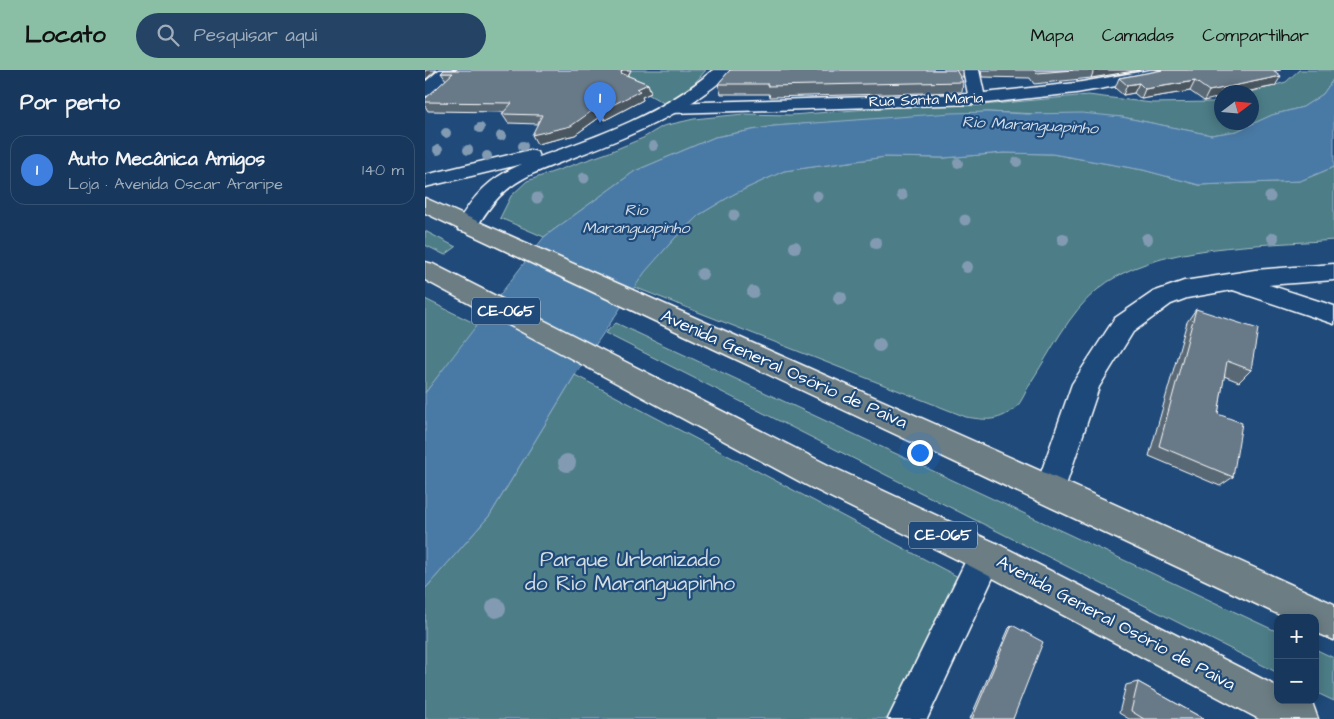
<!DOCTYPE html>
<html lang="pt">
<meta charset="utf-8">
<style>
body{margin:0;font-family:"Architects Daughter",sans-serif;background:#244365;color:#f1f3f6}
.controls{position:absolute;right:15px;bottom:15px;display:grid;overflow:hidden;border-radius:10px;box-shadow:0 2px 12px #0003}
.controls button{width:45px;height:45px;display:grid;place-items:center;padding:0;border:0;border-bottom:1px solid #365272;background:#17385c;color:#f1f3f6;font:25px sans-serif}
.compass{position:absolute;left:789px;top:15px;width:45px;height:45px;border-radius:50%;background:#17385c;box-shadow:0 2px 12px #0003;rotate:74deg}
.you{position:absolute;left:494px;top:382px;width:18px;height:18px;margin:-12px;border:4px solid #fff;border-radius:50%;background:#1a73e8;box-shadow:0 0 0 8px #1a73e833}
.badge{display:grid;place-items:center;width:32px;height:32px;border-radius:50%;background:#8abfa5;color:#fff;font-size:16px;font-weight:700}
.pin{position:absolute;translate:-50% -41px;filter:drop-shadow(0 1px 2px #0008)}
.pin::after{content:'';position:absolute;top:26px;width:18px;height:15px;background:inherit;clip-path:polygon(0 0,100% 0,50% 100%)}
.list{margin:0;padding:0;list-style:none}
h2{display:flex;justify-content:space-between;align-items:center;height:65px;margin:0;padding:0 20px;font-size:21px}
h2 small{font-size:16px;font-weight:400;color:#9eacbb}
.list li{display:grid;grid-template-columns:32px 1fr auto;gap:15px;align-items:center;box-sizing:border-box;height:70px;margin:0 10px 10px;padding:0 10px;border:1px solid #365272;border-radius:15px}
.list b{display:block;font-size:19px;white-space:nowrap}
.list p{margin:0;font-size:16px;white-space:nowrap;color:#9eacbb}
.list em{font-size:16px;font-style:normal;color:#9eacbb}
.icon{flex:none;width:28px;height:28px;fill:none;stroke:currentColor;stroke-width:2;stroke-linecap:round;stroke-linejoin:round}
.map{position:relative;flex:none;width:909px;height:649px;overflow:hidden}
header{display:flex;align-items:center;gap:30px;box-sizing:border-box;height:70px;padding:0 25px;background:#8abfa5;color:#111}
header strong{font-size:24px}
nav{display:flex;gap:28px;margin-inline-start:auto;font-size:18px}
.search{width:350px;height:45px;background:#244365;display:flex;align-items:center;gap:12px;box-sizing:border-box;padding:0 18px;border-radius:28px;color:#9eacbb;font-size:19px}
main{display:flex}
aside{flex:1;background:#17385c}
.map>svg:first-child{display:block}
.green{fill:#4e7d87;stroke:#a6bec3}
.water{fill:#497aa5;stroke:#92afc9}
.lines{fill:none;stroke-linecap:round;stroke-linejoin:round}
.minor-casing{stroke:#fff;stroke-width:3}
.tertiary-casing{stroke:#fff;stroke-width:3}
.secondary-casing{stroke:#fff;stroke-width:3}
.primary-casing{stroke:#fff;stroke-width:3}
.minor{fill:#1f4a7a;fill-rule:evenodd}
.tertiary{fill:#1f4a7a;fill-rule:evenodd}
.secondary{fill:#1f4a7a;fill-rule:evenodd}
.primary{fill:#6c7e84;fill-rule:evenodd}
.tree{fill:#829bb3}
.wall{fill:#596875;stroke:#fff}
.shaded-wall{fill:#49555f;stroke:#fff}
.building{fill:#687988;stroke:#fff}
.labels{text-anchor:middle;dominant-baseline:central;stroke-width:4.5;stroke-linejoin:round;paint-order:stroke}
.far-street-label{font-size:15px;fill:#fff;stroke:#1f4a7a}
.far-water-label{font-size:16px;font-style:italic;fill:#d2dee8;stroke:#1f4a7a}
.shield{fill:#1f4a7a;stroke:#bcc9d7;stroke-width:1}
.shield-label{font-size:16px;font-weight:bold;fill:#fff}
.street-label{font-size:18px;fill:#fff;stroke:#1f4a7a}
.near-park-label{font-size:21px;fill:#d3dee1;stroke:#1f4a7a}
</style>
<header>
<strong>Locato</strong>
<div class="search"><svg class="icon" aria-label="search" viewBox="0 0 24 24"><circle cx="10" cy="10" r="6"/><path d="M15 15l6 6"/></svg>Pesquisar aqui</div>
<nav><a>Mapa</a><a>Camadas</a><a>Compartilhar</a></nav>
</header>
<main>
<aside>
<h2>Por perto<small></small></h2>
<ul class="list">
<li><span class="badge" style="background:#3f7fe0">1</span><div><b>Auto Mecânica Amigos</b><p>Loja · Avenida Oscar Araripe</p></div><em>140 m</em></li>
</ul>
</aside>
<div class="map">
<svg width="909" height="649" viewBox="0 0 909 649">
<rect width="100%" height="100%" fill="#1f4a7a"/>
<filter id="ink" filterUnits="userSpaceOnUse"><feTurbulence type="fractalNoise" baseFrequency=".02" numOctaves="2"/><feDisplacementMap in="SourceGraphic" scale="10" xChannelSelector="R" yChannelSelector="G"/><feConvolveMatrix kernelMatrix="1 2 1 2 8 2 1 2 1" color-interpolation-filters="sRGB"/></filter>
<g filter="url(#ink)">
<path class="green" d="M186,0h95l-12,14 -27,21 -49,-28z
M874,0h35v8l-11,16 -20,13 -31,8 -35,16 -26,4 -89,-18 -135,-5 -213,14 -59,11 -80,34 -91,66 -44,-19 11,-22 16,-15 80,-28 36,-15 20,-12 31,-7 49,-5 48,1 129,-10h63l105,-10 64,8 60,-1 9,-2v22h30v-30l35,-10z
M579,83l48,1 91,16 56,15 101,-4 34,-14v73c-70,6 -182,3 -237,50 -28,23 -46,61 -66,92 -5,8 -10,23 -18,28 -17,12 -28,10 -47,7l-332,-130 11,-16 30,-33 24,-23 35,-21 50,-23 101,-14 59,1z
M0,161l31,16 -11,8 -20,-10z
M0,229l53,26 -53,68z
M191,253l662,309v41l-673,-340z
M150,305l389,205 -72,139h-467v-130l65,-74z
M890,579l19,9v43l-19,-9z"/>
<path class="water" d="M909,8v89l-34,14 -101,4 -56,-15 -91,-16 -48,-1 -60,5 -59,-1 -101,14 -50,23 -35,21 -24,23 -30,34 -70,103 -85,140 -65,74v-196l119,-156 91,-66 80,-34 59,-11 177,-13 36,-1 40,2 55,-1 40,4 89,18 26,-4 35,-16 31,-8 20,-13z"/>
<g class="lines">
<defs>
<path id="minor" d="M538,0h16l5,23 92,-10 75,-13h36l-2,3 -6,2 -103,18 -99,11 -307,9 -6,-1 -3,-4 3,-4 6,-1 298,-9z
M810,204l99,32v18l-107,-36 -4,-6 4,-6z"/>
<path id="tertiary" d="M14,0h17l-25,25 -6,1v-14z
M288,0h18c-6,9 -17,17 -26,23 -51,38 -113,56 -171,80 -31,15 -42,29 -59,57l-8,2 -8,-2 -3,-5c18,-30 33,-47 66,-61l-97,23v-12l105,-25 7,2 2,5c60,-21 125,-44 174,-87z"/>
<path id="secondary" d="M909,194v16l-79,6 -68,12 -16,6 -38,28 -34,55 -38,113 -11,4 -11,-4 -4,-10 37,-106 43,-66 38,-26 31,-11 71,-11z
M561,469l12,5 5,12 -76,163h-39l86,-175z"/>
<path id="primary" d="M0,128l636,282 273,124v36l-19,-8v-14h-29l-861,-405z
M0,192l8,2 397,202 168,78 280,143v13h25l10,5 5,14h-59l-285,-151 -166,-82 -383,-206z"/>
</defs>
<use href="#minor" class="minor-casing"/>
<use href="#tertiary" class="tertiary-casing"/>
<use href="#secondary" class="secondary-casing"/>
<use href="#primary" class="primary-casing"/>
<use href="#minor" class="minor"/>
<use href="#tertiary" class="tertiary"/>
<use href="#secondary" class="secondary"/>
<use href="#primary" class="primary"/>
</g>
<g class="tree">
<circle cx="55" cy="58" r="5"/>
<circle cx="21" cy="63" r="5"/>
<circle cx="76" cy="66" r="5"/>
<circle cx="98" cy="76" r="5"/>
<circle cx="228" cy="76" r="5"/>
<circle cx="13" cy="80" r="5"/>
<circle cx="43" cy="80" r="5"/>
<circle cx="62" cy="86" r="5"/>
<circle cx="592" cy="92" r="5"/>
<circle cx="533" cy="93" r="5"/>
<circle cx="159" cy="108" r="5.5"/>
<circle cx="477" cy="125" r="5.5"/>
<circle cx="392" cy="126" r="5.5"/>
<circle cx="845" cy="127" r="5.5"/>
<circle cx="112" cy="128" r="5.5"/>
<circle cx="309" cy="145" r="5.5"/>
<circle cx="540" cy="150" r="5.5"/>
<circle cx="848" cy="168" r="6"/>
<circle cx="638" cy="169" r="6"/>
<circle cx="722" cy="169" r="6"/>
<circle cx="451" cy="173" r="6"/>
<circle cx="370" cy="177" r="6"/>
<circle cx="542" cy="197" r="6"/>
<circle cx="277" cy="204" r="6"/>
<circle cx="328" cy="222" r="6"/>
<circle cx="415" cy="228" r="7"/>
<circle cx="454" cy="275" r="7"/>
<circle cx="142" cy="393" r="9"/>
<circle cx="71" cy="538" r="10"/>
</g>
<path class="wall" d="M206,0l-3,6 20,8 3,9 -9,4 1,3 -38,20 -5,-3 -25,18 -38,9 1,-20 -30,-1 -6,-9 2,-2 -76,-1 -3,-5v-7l21,-19 -5,-7z
M305,0h233v7h-3l3,5 -1,10 -192,5 -1,-3h-48l-3,-10z
M556,0h159l-49,8 -57,6 -4,-6 -48,-1z
M738,0h118l-6,1v15l-30,6h-24l-17,9 -14,-10 -49,8 -7,-6 -11,2 -8,-7 4,-10z
M771,239l55,61 -12,12 -15,-6 -6,38 15,63 -13,9 -71,-30 38,-134z
M587,555l1,94h-43l39,-91z
M713,612l66,37h-75l-10,-6 7,-28z"/>
<path class="shaded-wall" d="M0,0h11l-11,10z
M197,0h9l-7,12 -3,-9z
M669,0h46l-49,8z
M856,6l-6,10 -30,6h-24v5l-17,4 5,-10z
M770,11l-5,10 -49,8 4,-10z
M714,13l-5,10 -11,2 4,-10z
M223,14l3,9 -9,4 1,3 -38,20 -4,-9 36,-22z
M171,38l4,9 -25,18 -38,9 -5,-9z"/>
<path class="building" d="M19,0h178l-1,3 27,11 -11,5 3,2 -39,20 -5,-3 -25,18 -39,9 10,-20 -40,-1 10,-11 -87,-1v-3l28,-26h-12z
M305,0h226l7,12 -195,4v-2h-50z
M609,0h39l-36,3z
M738,0h110l8,6 -72,15 -14,-10 -50,8 -6,-6 -12,2 -8,-7z
M771,239l62,20 -7,41 -24,-9 -9,53 24,9 -9,54 -74,-31z
M587,555l31,17 -30,77h-41z
M713,612l66,37h-60l-13,-8z"/>
</g>
<g class="labels">
<g class="far-street-label">
<text transform="translate(501 30) rotate(-2)">Rua Santa Maria</text>
</g>
<g class="far-water-label">
<text transform="translate(605 55) rotate(3)">Rio Maranguapinho</text>
<text x="211" y="140">Rio<tspan x="211" dy="18">Maranguapinho</tspan></text>
</g>
<g class="shield">
<rect x="47" y="227.5" width="68" height="27" rx="4"/>
<rect x="484" y="451.5" width="68" height="27" rx="4"/>
</g>
<g class="shield-label">
<text x="81" y="241">CE-065</text>
<text x="518" y="465">CE-065</text>
</g>
<g class="street-label">
<text transform="translate(359 299) rotate(24)">Avenida General Osório de Paiva</text>
<text transform="translate(691 553) rotate(28)">Avenida General Osório de Paiva</text>
</g>
<g class="near-park-label">
<text x="205" y="489">Parque Urbanizado<tspan x="205" dy="24">do Rio Maranguapinho</tspan></text>
</g>
</g>
</svg>
<div class="controls">
<button>+</button>
<button>−</button>
</div>
<svg class="compass" viewBox="-18 -18 36 36"><path d="M0-13l5 13h-10z" fill="#e53935"/><path d="M0 13l5-13h-10z" fill="#9eacbb"/></svg>
<div class="you"></div>
<div class="pin badge" style="left:175px;top:53px;background:#3f7fe0">1</div>
</div>
</main>
